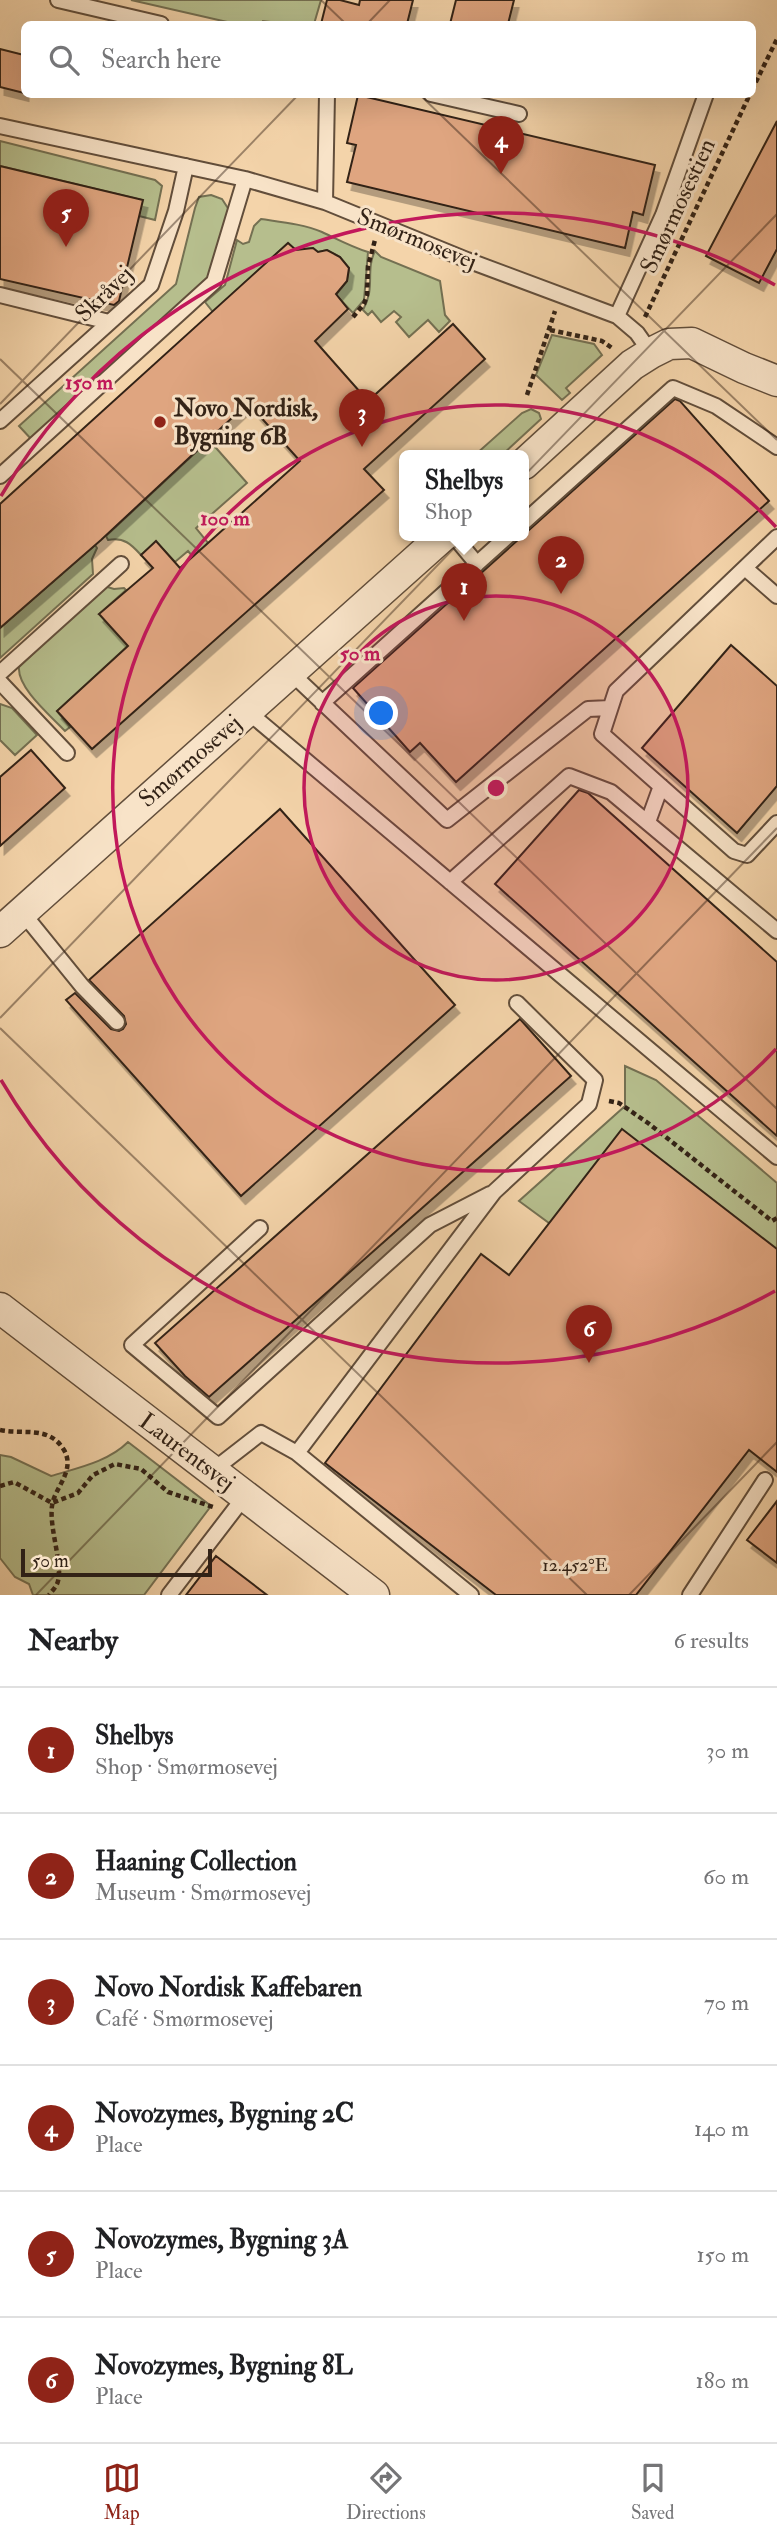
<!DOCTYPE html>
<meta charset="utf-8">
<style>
body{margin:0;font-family:"IM FELL Double Pica",serif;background:#f2f2f2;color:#202124}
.scale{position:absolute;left:21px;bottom:18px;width:191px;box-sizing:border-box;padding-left:7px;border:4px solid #322216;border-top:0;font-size:19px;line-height:24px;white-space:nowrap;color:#322216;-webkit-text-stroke:5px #f8e3c8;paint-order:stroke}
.you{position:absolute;left:382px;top:714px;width:24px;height:24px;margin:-18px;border:5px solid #fff;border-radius:50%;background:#1a73e8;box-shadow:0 0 0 10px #1a73e833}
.badge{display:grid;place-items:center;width:46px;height:46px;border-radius:50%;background:#8f2418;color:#fff;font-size:23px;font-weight:700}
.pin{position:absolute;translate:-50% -58px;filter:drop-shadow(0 2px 4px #0008)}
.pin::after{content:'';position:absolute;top:37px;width:24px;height:21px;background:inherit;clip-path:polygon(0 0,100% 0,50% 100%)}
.popup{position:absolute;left:399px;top:450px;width:130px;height:91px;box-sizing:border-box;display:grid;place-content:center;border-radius:10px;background:#fff;filter:drop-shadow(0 2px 5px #0005);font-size:23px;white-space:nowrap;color:#757577}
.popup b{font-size:26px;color:#202124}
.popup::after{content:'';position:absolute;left:50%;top:100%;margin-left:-14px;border:14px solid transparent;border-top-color:#fff}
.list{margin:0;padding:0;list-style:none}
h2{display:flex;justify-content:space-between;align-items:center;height:91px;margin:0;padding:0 28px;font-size:30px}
h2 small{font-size:23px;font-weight:400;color:#757577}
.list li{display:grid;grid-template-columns:46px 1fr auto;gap:21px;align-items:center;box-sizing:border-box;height:126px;padding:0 28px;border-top:2px solid #e0e0e0}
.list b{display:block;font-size:26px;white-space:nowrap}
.list p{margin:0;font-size:23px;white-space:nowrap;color:#757577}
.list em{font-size:23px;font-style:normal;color:#757577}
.icon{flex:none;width:38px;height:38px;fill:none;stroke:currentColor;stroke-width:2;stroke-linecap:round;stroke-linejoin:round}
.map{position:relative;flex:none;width:777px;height:1595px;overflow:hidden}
.search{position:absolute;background:#fff;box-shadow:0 7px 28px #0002;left:21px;right:21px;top:21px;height:77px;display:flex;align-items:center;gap:18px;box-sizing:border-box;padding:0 24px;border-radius:10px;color:#757577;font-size:26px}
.sheet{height:847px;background:#fff}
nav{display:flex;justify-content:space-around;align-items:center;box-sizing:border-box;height:98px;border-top:2px solid #e0e0e0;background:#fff;font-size:19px;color:#757577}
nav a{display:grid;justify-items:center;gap:4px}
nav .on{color:#8f2418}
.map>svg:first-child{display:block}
.green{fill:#b6be8d;stroke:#747052;stroke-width:2}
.building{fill:#dfa580;stroke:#322216;stroke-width:2;filter:url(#shadow)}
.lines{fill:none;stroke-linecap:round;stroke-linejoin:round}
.service-casing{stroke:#624e3b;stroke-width:18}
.minor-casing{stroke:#624e3b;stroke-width:33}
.path{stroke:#322216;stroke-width:4.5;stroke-dasharray:5 3.5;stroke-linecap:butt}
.service{stroke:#f8e3c8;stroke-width:14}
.minor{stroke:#f8e3c8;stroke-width:30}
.ticks{fill:none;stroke:#322216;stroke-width:2;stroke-opacity:0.45}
.ring{fill:none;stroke:#c2185b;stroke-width:3.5}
.poi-dot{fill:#8f2418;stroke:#f8e3c8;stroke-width:2.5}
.labels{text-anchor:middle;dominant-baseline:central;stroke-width:6;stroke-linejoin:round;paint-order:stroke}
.street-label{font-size:24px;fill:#322216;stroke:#f8e3c8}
.poi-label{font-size:24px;font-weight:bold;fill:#322216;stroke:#f8e3c8;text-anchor:start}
.ticks-label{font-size:18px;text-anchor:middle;fill:#322216;stroke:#f8e3c8;stroke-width:6;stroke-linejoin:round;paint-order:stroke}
.centre{fill:#c2185b;stroke:#f8e3c8;stroke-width:3.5}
.ring-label{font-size:21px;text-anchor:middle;font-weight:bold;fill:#c2185b;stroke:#f8e3c8;stroke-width:6;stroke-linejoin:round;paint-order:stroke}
</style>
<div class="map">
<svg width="777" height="1595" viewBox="0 0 777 1595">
<defs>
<filter id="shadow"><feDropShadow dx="4.5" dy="8" stdDeviation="0" flood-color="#0004"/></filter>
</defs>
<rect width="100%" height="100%" fill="#f4d4aa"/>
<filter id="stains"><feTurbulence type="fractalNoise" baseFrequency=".00286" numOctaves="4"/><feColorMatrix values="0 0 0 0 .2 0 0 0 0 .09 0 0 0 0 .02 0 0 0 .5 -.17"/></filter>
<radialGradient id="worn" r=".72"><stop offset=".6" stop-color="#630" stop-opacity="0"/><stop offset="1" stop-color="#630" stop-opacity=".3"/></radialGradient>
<path class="green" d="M131,0h190l-7,24h-27l-24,-3 -1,3h-26z
M0,141l155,39 7,6 -7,34 -16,-4 3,-16 -142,-34z
M211,195l11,4 9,14 -20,69 -178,159 -14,-15 157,-142 19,-76 4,-11z
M261,219c20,3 42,5 61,13 15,7 30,15 46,20l-4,48 -11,13 -17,-18 11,-14 2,-13 -9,-11 -13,-7 -9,2 -5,-4 -9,1 -5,5 -11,-11 -75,69 -8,-10 20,-17 12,-45 6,4 6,-2 5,-16z
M375,251l6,6 59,24 5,34 5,6 -11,11 -11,-12 -19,17 -13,-15 5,-5 -7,-6 -13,11 -9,-11 -4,4 -5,-5c13,-23 2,-39 12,-59z
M552,335l42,9 8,11 -36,33 4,5 -8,7 -26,-25z
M531,409l8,4 2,6 -39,36h-27l47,-42z
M209,440l38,43 -51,45 12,15 -15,14 -5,-6 -13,11 -19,-20 -15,13c-10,-11 -17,-18 -33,-15l-2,-4z
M95,545l2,3 -5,11 1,15 -93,84v-30z
M104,586l10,3 10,-1 2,2 -27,24 46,16 -88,81 13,16 -5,4c-14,-15 -48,-43 -46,-64z
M0,704l12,4 25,27 -22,20 -15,-15z
M625,1066l31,14 121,103v66l-228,-26 -30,-22 106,-95z
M128,1442l83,64 -67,89h-111l-4,-11 -14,-7 -15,-19v-103l11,2 40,19c26,-8 57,-14 77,-34z"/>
<path class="building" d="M327,0h13l19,5 1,-5h53l-6,24h-86z
M456,0h58l-6,24h-58z
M0,49l24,6v38l-24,-6z
M358,95l297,70 -12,50 -10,-3 -8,36 -278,-66 9,-37 -9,-2z
M777,121v128l-18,34 -53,-27z
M0,166l143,34 -24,101 -5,4 -114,-26z
M288,243l8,7 17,-2 5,4 9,-2 13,7 9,11 -2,13 -11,13 12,15 -33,32 53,60 85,-77 32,35 -121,110 20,21 -292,259 -35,-38 71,-65 -29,-32 54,-46 -12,-13 15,-14 24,27 120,-107 -52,-58 -147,137 -101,88v-124z
M675,399l5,2 89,100 -313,281 -36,-39 -10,9 -57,-64z
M731,645l46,41v100l-40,47 -95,-85z
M31,750l34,38 -65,58v-69z
M579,790l9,3 189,169v174l-282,-252z
M280,809l175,196 -214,191 -175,-196 9,-7 36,36 8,2 4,-2 3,-5 -2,-8 -35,-36z
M520,1019l51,57 -362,321 -24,-21 -30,-33z
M622,1129l155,120v223l-28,-22 -113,145h-140l-171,-132 156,-209 28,21z
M777,1501v62l-30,-23z
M216,1556l51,39h-81z"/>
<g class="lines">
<defs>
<path id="service" d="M58,0l103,24
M431,94l88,20
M0,126l245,53 80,23 142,58 150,56 20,17 14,20
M325,202l2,-108
M0,295l109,27
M617,316l46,-101 43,-121
M0,421l151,-136 25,-74 10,-45
M0,476l214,-194 31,-103
M524,522l149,-134 43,18 61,41
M453,535l24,29
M777,537l-161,154 -14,43 132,117 13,4 30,-32
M745,568l32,28
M290,672l157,148 141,-111 22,-1
M0,673l121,-109
M0,682l67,71
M322,703l187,-168
M247,711l530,446
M648,822l13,-36
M450,882l119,-106 42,16 166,139
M22,912l60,74 35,36
M260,1228l-128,117 86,72 212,-192 60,-31
M297,1453l174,142
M212,1471l49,-38 36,20 197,-261 95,-88 6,-24 -78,-77
M169,1595l76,-99
M690,1595l75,-115"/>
<path id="minor" d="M524,464l108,-99 19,-12 18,-9 23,-1 52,25 33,13
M0,932l444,-397
M0,1308l374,287"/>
</defs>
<use href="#service" class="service-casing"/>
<use href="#minor" class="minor-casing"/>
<path class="path" d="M752,90l25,-51
M353,317l11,-13 3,-9 1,-29 7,-26
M645,317l105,-223
M550,330l52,11 10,7
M527,395l28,-84
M609,1101l10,2 29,20 124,98 5,-3
M0,1430c23,5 49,-5 64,20 12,21 -10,38 -12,56 -3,22 11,59 6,75 -1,5 -6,10 -9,14
M0,1486l14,-4 38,21 26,-10 15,-18 22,-11 26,5 27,23 45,15"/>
<use href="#service" class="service"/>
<use href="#minor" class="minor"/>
</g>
<path class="ticks" d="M321,0l25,24M367,24l23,-24M419,94l358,346M0,359l777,750M0,404l299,-310M0,1018l777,-804M0,1028l587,567M36,1595l741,-767M629,1595l148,-153"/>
<circle cx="496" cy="788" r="192" fill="#c2185b" fill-opacity=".12"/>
<g class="ring">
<circle cx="496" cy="788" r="192"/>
<path d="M776 1049A383 383 0 1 1 776 527"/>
<path d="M775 1291A575 575 0 0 1 1 1080M1 496A575 575 0 0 1 775 285"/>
</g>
<circle class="poi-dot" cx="160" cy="422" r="7"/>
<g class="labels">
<g class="street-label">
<text transform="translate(678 206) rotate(-65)">Smørmosestien</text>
<text transform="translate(417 239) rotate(22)">Smørmosevej</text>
<text transform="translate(104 294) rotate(-44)">Skråvej</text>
<text transform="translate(190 761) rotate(-41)">Smørmosevej</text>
<text transform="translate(187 1452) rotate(37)">Laurentsvej</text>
</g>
<g class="poi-label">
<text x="174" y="408">Novo Nordisk,<tspan x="174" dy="28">Bygning 6B</tspan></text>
</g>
</g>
<g class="ticks-label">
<text x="575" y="1571">12.452°E</text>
</g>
<circle cx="496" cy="788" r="10" class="centre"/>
<g class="ring-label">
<text x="89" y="389">150 m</text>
<text x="225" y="525">100 m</text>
<text x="360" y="660">50 m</text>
</g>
<rect width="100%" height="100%" filter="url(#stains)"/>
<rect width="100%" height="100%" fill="url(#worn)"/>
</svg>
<div class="scale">50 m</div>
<div class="you"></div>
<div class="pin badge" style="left:464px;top:621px">1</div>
<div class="popup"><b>Shelbys</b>Shop</div>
<div class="pin badge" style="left:561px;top:594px">2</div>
<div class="pin badge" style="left:362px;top:447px">3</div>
<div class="pin badge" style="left:501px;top:174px">4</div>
<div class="pin badge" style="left:66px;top:247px">5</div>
<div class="pin badge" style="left:589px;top:1363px">6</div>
<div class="search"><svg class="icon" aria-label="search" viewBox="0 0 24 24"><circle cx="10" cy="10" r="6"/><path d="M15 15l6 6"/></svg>Search here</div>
</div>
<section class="sheet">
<h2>Nearby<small>6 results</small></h2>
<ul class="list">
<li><span class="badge">1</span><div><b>Shelbys</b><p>Shop · Smørmosevej</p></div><em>30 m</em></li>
<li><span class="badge">2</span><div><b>Haaning Collection</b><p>Museum · Smørmosevej</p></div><em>60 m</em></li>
<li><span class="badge">3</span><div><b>Novo Nordisk Kaffebaren</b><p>Café · Smørmosevej</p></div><em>70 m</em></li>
<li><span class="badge">4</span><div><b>Novozymes, Bygning 2C</b><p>Place</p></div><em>140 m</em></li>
<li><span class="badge">5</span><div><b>Novozymes, Bygning 3A</b><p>Place</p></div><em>150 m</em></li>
<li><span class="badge">6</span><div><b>Novozymes, Bygning 8L</b><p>Place</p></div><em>180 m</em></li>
</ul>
</section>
<nav>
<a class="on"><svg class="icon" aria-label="map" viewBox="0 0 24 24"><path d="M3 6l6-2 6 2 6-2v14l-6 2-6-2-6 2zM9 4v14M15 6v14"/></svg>Map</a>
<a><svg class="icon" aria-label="directions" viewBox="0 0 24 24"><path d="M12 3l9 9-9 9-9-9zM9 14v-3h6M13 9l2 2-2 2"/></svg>Directions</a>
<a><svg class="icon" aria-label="saved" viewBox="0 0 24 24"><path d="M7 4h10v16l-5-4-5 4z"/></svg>Saved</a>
</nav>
